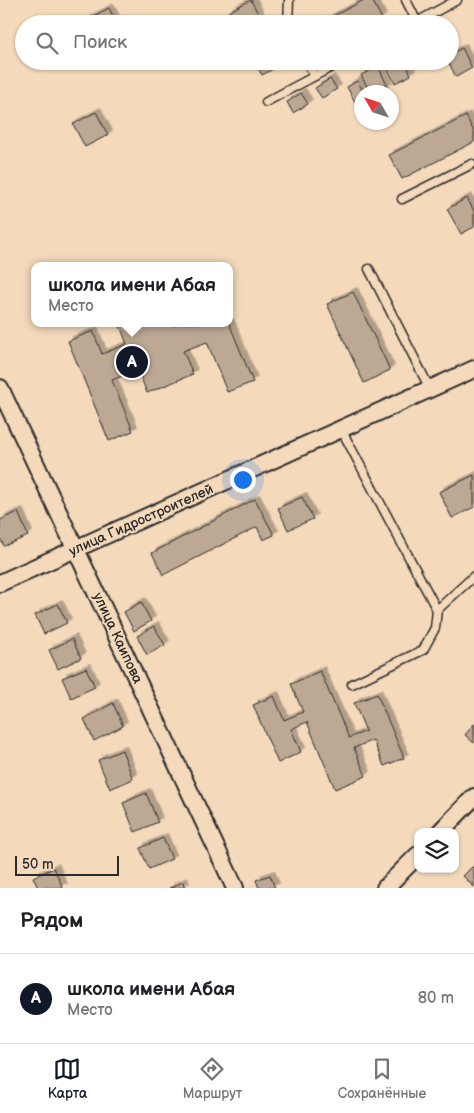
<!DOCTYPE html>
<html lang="ru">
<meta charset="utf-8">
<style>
body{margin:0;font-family:"Balsamiq Sans",sans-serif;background:#f2f2f2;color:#202124}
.controls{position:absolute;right:15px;bottom:15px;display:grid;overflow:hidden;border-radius:10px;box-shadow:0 1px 4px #0004}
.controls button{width:45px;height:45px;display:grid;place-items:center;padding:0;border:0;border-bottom:1px solid #e0e0e0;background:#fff;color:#202124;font:25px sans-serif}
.compass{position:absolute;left:354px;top:85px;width:45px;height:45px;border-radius:50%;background:#fff;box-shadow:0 1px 4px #0004;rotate:309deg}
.scale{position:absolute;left:15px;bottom:12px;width:104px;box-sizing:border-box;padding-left:5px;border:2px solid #2b2b2b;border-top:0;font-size:14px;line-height:18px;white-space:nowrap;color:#2b2b2b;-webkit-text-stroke:4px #f4d9bb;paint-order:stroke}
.you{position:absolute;left:242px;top:479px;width:18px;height:18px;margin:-12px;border:4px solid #fff;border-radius:50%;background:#1a73e8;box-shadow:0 0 0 8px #1a73e833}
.badge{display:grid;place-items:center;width:32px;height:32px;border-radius:50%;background:#111827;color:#fff;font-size:16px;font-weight:700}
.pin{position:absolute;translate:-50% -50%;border:2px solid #fff;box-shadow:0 1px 5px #0006}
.popup{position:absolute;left:31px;top:262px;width:202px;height:65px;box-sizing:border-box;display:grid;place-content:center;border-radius:10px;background:#fff;filter:drop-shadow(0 1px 4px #0005);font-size:16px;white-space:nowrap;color:#757577}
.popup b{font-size:19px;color:#202124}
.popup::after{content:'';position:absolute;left:50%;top:100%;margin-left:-10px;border:10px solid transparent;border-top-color:#fff}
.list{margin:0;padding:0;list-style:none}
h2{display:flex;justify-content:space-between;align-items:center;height:65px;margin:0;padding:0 20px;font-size:21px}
h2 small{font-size:16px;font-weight:400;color:#757577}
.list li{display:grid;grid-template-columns:32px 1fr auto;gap:15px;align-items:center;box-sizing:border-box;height:90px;padding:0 20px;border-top:1px solid #e0e0e0}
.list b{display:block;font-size:19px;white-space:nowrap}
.list p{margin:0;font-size:16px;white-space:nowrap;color:#757577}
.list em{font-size:16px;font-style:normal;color:#757577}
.icon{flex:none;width:28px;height:28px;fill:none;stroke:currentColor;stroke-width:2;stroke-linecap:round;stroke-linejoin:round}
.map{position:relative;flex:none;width:474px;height:888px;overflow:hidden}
.search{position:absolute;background:#fff;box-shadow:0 1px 4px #0004;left:15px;right:15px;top:15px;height:55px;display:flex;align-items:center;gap:12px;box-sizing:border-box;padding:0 18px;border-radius:28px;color:#757577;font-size:19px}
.sheet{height:155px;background:#fff}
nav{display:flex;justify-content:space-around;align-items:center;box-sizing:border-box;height:70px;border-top:1px solid #e0e0e0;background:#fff;font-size:14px;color:#757577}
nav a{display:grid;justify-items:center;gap:2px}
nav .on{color:#111827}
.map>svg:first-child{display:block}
.building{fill:#bca893;stroke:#2b2b2b;filter:url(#shadow)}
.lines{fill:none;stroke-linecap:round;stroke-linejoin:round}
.lane-casing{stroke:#2b2b2b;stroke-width:11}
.street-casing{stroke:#2b2b2b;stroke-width:20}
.lane{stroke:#f4d9bb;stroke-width:8}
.street{stroke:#f4d9bb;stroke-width:16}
.labels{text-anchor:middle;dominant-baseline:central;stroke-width:4;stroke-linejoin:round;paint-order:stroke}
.street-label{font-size:14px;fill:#2b2b2b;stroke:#f4d9bb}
</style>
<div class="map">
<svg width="474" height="888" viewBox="0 0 474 888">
<defs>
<filter id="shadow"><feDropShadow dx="4.5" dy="-4.5" stdDeviation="0" flood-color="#0004"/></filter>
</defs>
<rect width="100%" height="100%" fill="#f4d9bb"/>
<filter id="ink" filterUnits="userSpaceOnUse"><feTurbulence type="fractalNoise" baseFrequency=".02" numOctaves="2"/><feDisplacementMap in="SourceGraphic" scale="10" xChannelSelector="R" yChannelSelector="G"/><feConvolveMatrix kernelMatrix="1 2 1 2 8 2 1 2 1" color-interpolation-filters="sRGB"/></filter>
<g filter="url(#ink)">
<path class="building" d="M251,0l12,24h-29l-6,-12z
M364,0h8l10,19 -9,5h-55z
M109,8l8,16h-29l-2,-4z
M462,48l10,20 -16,9 -8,-16h2v-7z
M254,61h29l1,2 -22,12z
M387,61h18l6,14 -16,8 -11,-20z
M378,66l10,21 -11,5h-7l-9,-17z
M330,79l7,10 -15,9 -7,-10z
M357,81l7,11h-2v7l-7,3 -8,-15z
M301,93l7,11 -15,9 -6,-11z
M96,112l12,23 -23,12 -12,-23z
M466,116l8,16v10l-72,37 -13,-24z
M467,198l7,13v16l-13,7 -14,-25z
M353,292l37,78 -26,13 -37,-79z
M119,323h53l1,3 6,-3h50l24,59 -26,10 -20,-50 -24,9 10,23 -46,19 -9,-23 -26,10 21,51 -24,10 -41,-100 25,-10 9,23 25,-10z
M474,475v32l-22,11 -13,-26z
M302,497l11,22 -25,11 -10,-22z
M255,499l19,36 -11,5 -6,-13 -94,48 -11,-22z
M18,512l10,24 -24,10 -4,-8v-18z
M141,602l10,19 -17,10 -10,-19z
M58,604l9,19 -23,11 -9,-19z
M154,626l11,19 -18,10 -10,-19z
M72,639l9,19 -23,11 -9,-19z
M86,668l9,19 -24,11 -9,-20z
M320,671l29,67 17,-7 -12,-28 23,-9 27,64 -20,8 -11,-26 -19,8 12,28 -31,13 -28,-67 -16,7 10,23 -23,11 -25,-58 21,-9 10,24 19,-8 -12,-28z
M113,703l10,23 -29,15 -10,-22z
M474,724v19l-9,-8z
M122,750l11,29 -23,10 -12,-29z
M146,793l12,29 -23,10 -12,-29z
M163,838l9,21 -23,10 -9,-21z
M472,867l2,2v18l-11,-11z
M54,868l9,20h-25l-5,-11z
M270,875l5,13h-16l-3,-8z
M183,882l2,6h-16z"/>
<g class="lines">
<defs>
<path id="lane" d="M406,0l11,22
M288,24l1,-24
M413,24l44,-24
M306,61l9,15
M266,102l77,-41
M402,199l70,-35
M369,269l61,120
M341,429l96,181 -2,18 -12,22 -71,34
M437,610l37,-34"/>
<path id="street" d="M0,388l235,500
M0,583l474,-214
M440,832l34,-35
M385,888l33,-33"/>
</defs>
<use href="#lane" class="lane-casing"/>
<use href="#street" class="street-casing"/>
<use href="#lane" class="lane"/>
<use href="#street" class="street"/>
</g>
</g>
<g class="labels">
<g class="street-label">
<text transform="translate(141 520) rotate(-24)">улица Гидростроителей</text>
<text transform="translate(118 638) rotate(65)">улица Каипова</text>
</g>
</g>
</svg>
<div class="controls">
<button><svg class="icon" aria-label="layers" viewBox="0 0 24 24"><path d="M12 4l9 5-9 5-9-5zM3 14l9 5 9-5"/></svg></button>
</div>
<svg class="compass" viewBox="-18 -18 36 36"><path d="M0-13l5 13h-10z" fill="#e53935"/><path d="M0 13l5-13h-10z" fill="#757577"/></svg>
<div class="scale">50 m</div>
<div class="you"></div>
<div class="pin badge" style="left:132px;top:362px">A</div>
<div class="popup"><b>школа имени Абая</b>Место</div>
<div class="search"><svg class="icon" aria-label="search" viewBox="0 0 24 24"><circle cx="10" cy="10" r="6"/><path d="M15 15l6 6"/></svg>Поиск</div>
</div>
<section class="sheet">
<h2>Рядом<small></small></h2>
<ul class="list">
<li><span class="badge">A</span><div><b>школа имени Абая</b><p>Место</p></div><em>80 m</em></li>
</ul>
</section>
<nav>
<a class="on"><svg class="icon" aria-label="map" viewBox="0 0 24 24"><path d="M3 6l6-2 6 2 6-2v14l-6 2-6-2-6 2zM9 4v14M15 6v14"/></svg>Карта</a>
<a><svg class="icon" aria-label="directions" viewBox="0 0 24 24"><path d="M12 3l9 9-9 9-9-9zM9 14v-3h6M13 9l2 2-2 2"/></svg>Маршрут</a>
<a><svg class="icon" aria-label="saved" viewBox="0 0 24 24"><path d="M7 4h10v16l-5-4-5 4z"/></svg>Сохранённые</a>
</nav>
